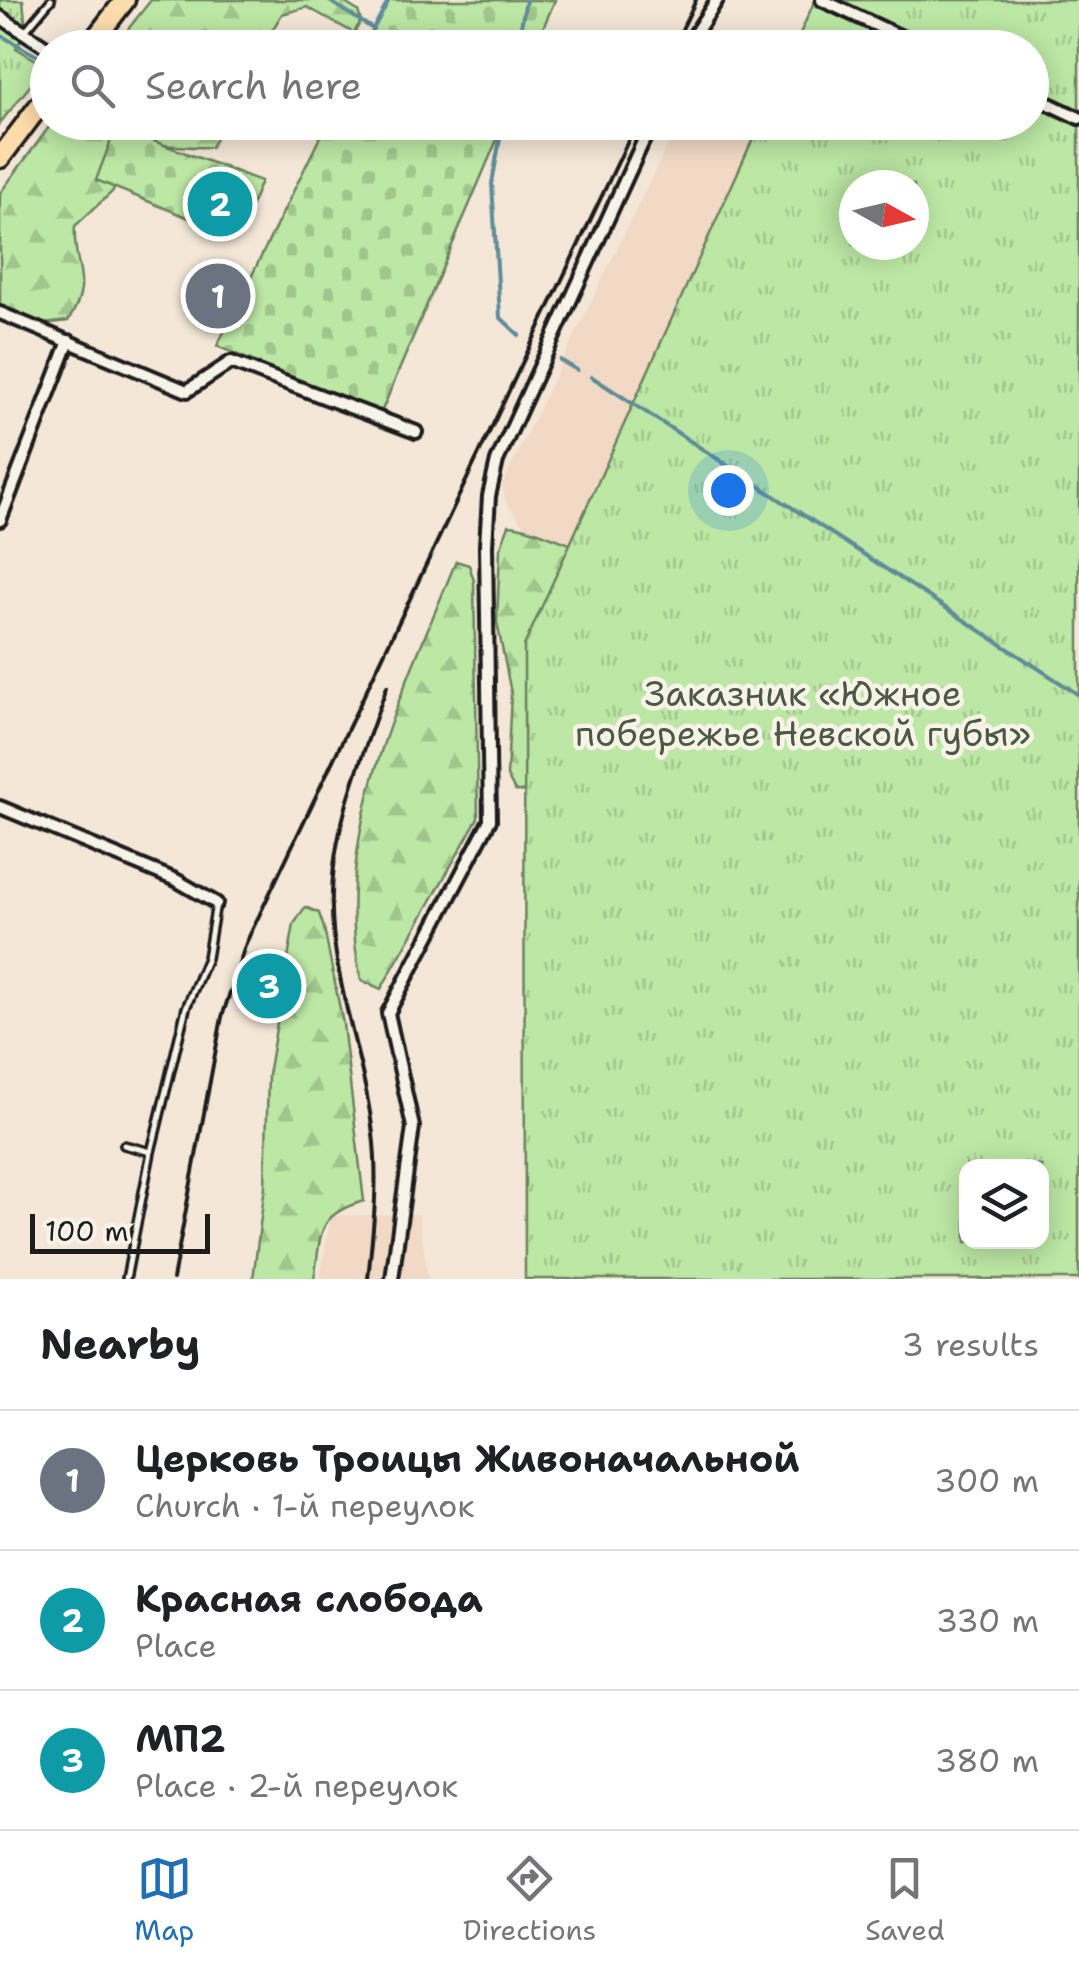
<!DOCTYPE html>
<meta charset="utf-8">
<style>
body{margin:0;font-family:"Shantell Sans",sans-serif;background:#f6f6f6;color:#202124}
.controls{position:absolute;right:30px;bottom:30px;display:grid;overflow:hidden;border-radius:20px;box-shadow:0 5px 25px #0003}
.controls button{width:90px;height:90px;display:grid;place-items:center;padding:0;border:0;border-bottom:2px solid #e0e0e0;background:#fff;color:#202124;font:50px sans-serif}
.compass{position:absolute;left:839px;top:170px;width:90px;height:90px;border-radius:50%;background:#fff;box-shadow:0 5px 25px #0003;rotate:98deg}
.scale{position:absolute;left:30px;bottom:25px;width:180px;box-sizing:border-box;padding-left:10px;border:5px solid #1c1c1c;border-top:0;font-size:28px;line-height:35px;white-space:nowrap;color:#1c1c1c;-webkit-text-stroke:8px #f7f3e8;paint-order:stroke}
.you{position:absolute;left:728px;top:490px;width:35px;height:35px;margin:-25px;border:8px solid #fff;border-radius:50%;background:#1a73e8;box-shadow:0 0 0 15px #1a73e833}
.badge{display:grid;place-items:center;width:65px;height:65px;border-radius:50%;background:#1f6fb2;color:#fff;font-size:32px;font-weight:700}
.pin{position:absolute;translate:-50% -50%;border:5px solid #fff;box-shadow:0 2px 10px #0006}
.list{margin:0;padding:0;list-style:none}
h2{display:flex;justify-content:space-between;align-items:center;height:130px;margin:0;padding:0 40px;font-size:42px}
h2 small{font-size:32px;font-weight:400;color:#757577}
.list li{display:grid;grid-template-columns:65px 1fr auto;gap:30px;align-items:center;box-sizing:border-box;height:140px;padding:0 40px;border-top:2px solid #e0e0e0}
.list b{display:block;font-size:38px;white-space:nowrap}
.list p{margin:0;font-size:32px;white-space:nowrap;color:#757577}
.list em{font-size:32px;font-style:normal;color:#757577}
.icon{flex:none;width:55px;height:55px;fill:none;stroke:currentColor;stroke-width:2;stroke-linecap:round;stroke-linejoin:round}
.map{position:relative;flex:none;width:1079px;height:1279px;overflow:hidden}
.search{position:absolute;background:#fff;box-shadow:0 5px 25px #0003;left:30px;right:30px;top:30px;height:110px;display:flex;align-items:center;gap:25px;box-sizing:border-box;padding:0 35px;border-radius:55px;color:#757577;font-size:38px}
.sheet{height:550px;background:#fff}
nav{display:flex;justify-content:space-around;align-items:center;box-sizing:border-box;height:140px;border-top:2px solid #e0e0e0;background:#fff;font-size:28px;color:#757577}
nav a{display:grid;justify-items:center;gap:5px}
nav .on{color:#1f6fb2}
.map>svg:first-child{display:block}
.built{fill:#f1d9c5}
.forest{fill:url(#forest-firs);stroke:#6c8260;stroke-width:2.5}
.cemetery{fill:url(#cemetery-stones);stroke:#6c8260;stroke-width:2.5}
.park{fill:url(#park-tufts);stroke:#6c8260;stroke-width:2.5;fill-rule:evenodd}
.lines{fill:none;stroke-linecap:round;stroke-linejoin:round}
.stream{stroke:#5f8c98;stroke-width:4}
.service-casing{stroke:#1c1c1c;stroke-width:12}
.minor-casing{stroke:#1c1c1c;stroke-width:18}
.primary-casing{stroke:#1c1c1c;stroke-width:25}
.service{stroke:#f7f3e8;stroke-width:5}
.minor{stroke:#f7f3e8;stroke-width:10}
.primary{stroke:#fddcac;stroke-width:18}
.rail{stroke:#1c1c1c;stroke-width:4}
.labels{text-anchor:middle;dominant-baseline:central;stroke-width:9;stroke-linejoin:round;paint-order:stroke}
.park-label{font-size:35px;fill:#4c5945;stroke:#f7f3e8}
</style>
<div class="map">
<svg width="1079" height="1279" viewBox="0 0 1079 1279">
<defs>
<pattern id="forest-firs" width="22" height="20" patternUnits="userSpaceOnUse" patternTransform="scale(2.5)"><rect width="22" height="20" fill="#bce7a4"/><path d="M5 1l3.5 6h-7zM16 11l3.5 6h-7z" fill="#a1c68d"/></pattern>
<pattern id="cemetery-stones" width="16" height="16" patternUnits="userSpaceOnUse" patternTransform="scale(2.5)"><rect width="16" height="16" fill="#bce7a4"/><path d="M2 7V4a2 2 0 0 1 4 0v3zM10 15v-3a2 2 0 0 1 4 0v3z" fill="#a1c68d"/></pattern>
<pattern id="park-tufts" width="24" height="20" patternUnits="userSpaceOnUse" patternTransform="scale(2.5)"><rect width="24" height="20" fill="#bce7a4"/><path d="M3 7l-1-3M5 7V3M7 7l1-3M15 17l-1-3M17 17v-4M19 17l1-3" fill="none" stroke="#a1c68d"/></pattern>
</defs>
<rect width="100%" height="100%" fill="#f4e7d8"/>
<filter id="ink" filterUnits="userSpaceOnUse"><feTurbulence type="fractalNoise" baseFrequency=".01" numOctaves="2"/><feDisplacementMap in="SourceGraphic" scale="20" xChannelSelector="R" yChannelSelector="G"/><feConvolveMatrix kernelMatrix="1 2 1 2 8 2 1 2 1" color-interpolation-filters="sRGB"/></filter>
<g filter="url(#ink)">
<path class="built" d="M678,123h116l-194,432 -48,-14 -28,-15 -18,-24 -4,-17z
M419,1214l9,65h-108l11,-63z"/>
<path class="forest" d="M151,0h189l18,11 3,10 -7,12 -47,-26 -25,7 -20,33h-148z
M52,123h173l-14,24c-28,2 -46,-6 -74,2l-25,43 -37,34c-3,43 20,54 -7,95l-24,3 -44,-18v-113z
M509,525c23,1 66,23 91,30l-30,239 -55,-3 -8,-15 4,-83 -14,-71 3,-73z
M456,561l13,4 5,16 4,237 -97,171 -20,-9c-32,-145 42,-287 95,-419z
M305,907l14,6 5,15 19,96 21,177c-49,14 -42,32 -50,78h-61l12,-93 3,-111 26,-151z"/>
<path class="cemetery" d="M388,0h167l-20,47h-171z
M327,123h177l-124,292 -163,-69z
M116,127l145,54 -23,57 -142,-58z"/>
<path class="park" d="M0,0h23l3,30 -10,18 30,18 -46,57z
M815,0h264v1279h-554l-1,-633 236,-523 272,-1v-74l-238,-1zM854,185h60v60h-60zM966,1166h76v76h-76z"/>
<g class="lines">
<path class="stream" d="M328,0l45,29 16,-29
M0,35l48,27
M517,48l9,-48
M503,122l-11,61 8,134 19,18
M560,360l17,10
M592,377l487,318"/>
<defs>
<path id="service" d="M26,30l25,-30
M124,1145l27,7 35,-144 21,-50 9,-55
M126,1279l25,-127"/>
<path id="minor" d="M822,0l103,48
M0,17l48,31
M686,48l31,-48
M1032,96l47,22
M0,313l187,78 44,-29 185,70
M0,520l69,-179
M0,807l176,73 40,23
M392,1279l21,-152 -25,-114 102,-193 -4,-274 3,-50 8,-35 155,-339"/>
<path id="primary" d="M88,48l37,-48
M0,158l48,-64"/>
</defs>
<use href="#service" class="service-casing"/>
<use href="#minor" class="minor-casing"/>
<use href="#primary" class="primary-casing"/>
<use href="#service" class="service"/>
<use href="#minor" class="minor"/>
<use href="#primary" class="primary"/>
<path class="rail" d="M673,48l23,-48
M173,1279l49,-262 24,-74 391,-821
M368,1279c5,-49 11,-96 5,-145 -9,-80 -44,-159 -41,-241 2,-72 32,-140 55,-207"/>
</g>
</g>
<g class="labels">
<g class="park-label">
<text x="803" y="693">Заказник «Южное<tspan x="803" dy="40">побережье Невской губы»</tspan></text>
</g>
</g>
</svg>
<div class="controls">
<button><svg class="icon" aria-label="layers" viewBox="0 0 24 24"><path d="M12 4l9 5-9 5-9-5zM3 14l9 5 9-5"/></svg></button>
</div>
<svg class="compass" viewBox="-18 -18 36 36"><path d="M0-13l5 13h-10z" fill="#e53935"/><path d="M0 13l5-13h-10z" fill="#757577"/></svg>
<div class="scale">100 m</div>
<div class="you"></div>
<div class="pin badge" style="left:218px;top:296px;background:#6b7280">1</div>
<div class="pin badge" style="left:220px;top:204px;background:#0f9aa8">2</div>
<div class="pin badge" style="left:269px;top:986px;background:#0f9aa8">3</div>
<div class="search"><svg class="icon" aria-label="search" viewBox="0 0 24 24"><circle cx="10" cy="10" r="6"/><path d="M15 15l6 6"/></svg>Search here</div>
</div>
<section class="sheet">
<h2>Nearby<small>3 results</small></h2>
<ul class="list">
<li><span class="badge" style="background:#6b7280">1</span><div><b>Церковь Троицы Живоначальной</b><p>Church · 1-й переулок</p></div><em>300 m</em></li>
<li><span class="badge" style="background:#0f9aa8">2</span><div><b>Красная слобода</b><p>Place</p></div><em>330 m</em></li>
<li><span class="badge" style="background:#0f9aa8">3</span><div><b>МП2</b><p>Place · 2-й переулок</p></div><em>380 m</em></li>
</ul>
</section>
<nav>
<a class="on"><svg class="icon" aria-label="map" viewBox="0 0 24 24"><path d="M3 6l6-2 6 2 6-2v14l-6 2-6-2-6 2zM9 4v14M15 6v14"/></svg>Map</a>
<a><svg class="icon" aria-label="directions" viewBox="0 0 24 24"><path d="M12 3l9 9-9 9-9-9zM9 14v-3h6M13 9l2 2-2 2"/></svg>Directions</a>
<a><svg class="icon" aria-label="saved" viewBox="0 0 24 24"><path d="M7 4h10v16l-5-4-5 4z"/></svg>Saved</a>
</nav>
